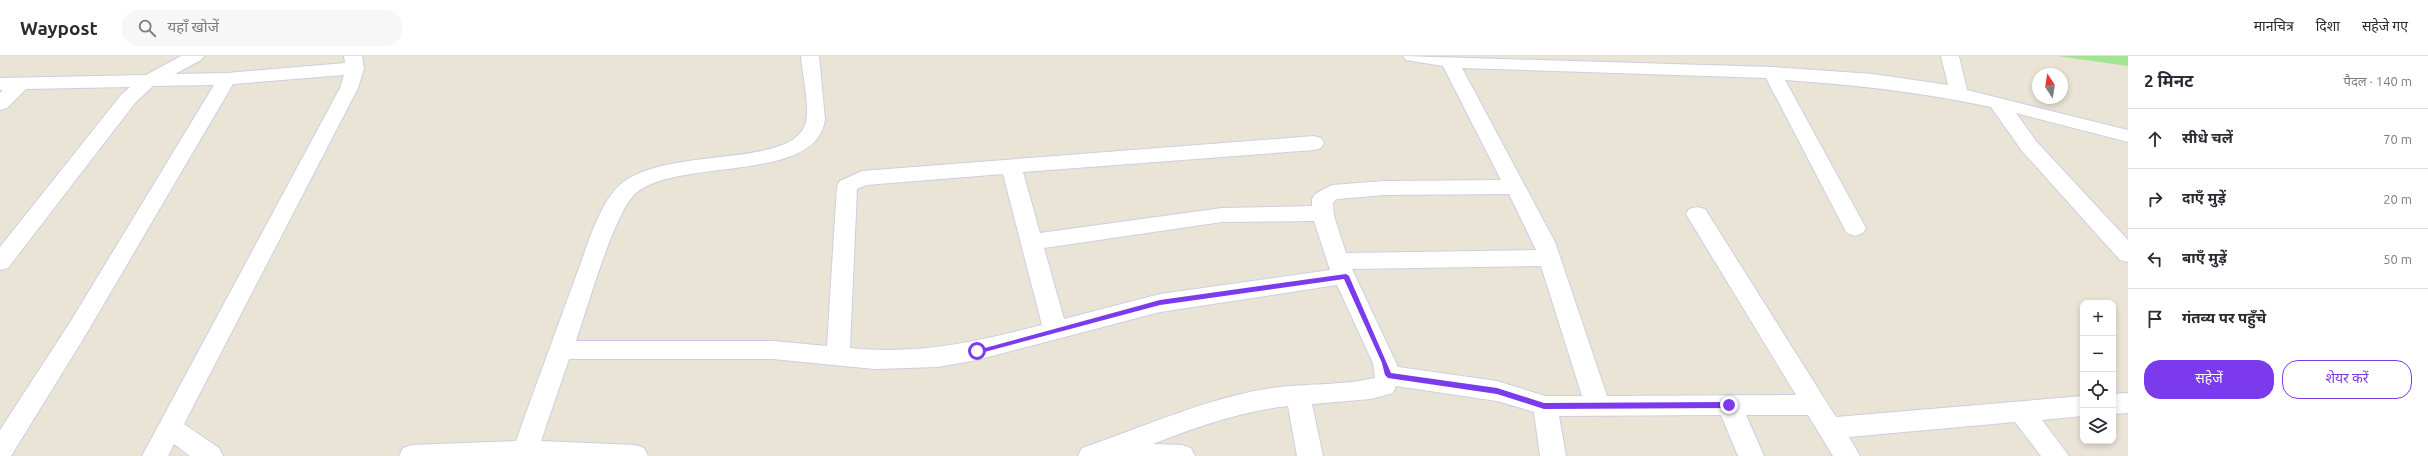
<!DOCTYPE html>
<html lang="hi">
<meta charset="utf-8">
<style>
body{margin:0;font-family:Ubuntu,"Noto Sans Devanagari",sans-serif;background:#f7f7f7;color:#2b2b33}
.controls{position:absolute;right:12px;bottom:12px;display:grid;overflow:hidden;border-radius:8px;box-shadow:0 2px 6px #0003}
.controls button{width:36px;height:36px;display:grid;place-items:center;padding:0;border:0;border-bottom:1px solid #e1e1e2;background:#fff;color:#2b2b33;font:20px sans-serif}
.compass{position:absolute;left:2032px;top:12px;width:36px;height:36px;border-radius:50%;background:#fff;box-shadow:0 2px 6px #0003;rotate:348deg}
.stop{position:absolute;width:12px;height:12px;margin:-9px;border:3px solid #7c3aed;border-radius:50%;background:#fff}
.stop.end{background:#7c3aed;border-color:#fff;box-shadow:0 1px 4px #0008}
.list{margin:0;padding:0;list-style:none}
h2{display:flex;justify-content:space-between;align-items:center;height:52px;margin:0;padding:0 16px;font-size:17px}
h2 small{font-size:13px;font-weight:400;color:#7c7c81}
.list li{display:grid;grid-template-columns:26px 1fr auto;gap:12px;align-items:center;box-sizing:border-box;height:60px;padding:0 16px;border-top:1px solid #e1e1e2}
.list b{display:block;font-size:15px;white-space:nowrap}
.list em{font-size:13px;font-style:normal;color:#7c7c81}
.actions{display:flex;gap:8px;padding:12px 16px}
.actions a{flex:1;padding:9px 0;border:1px solid #7c3aed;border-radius:16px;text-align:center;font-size:14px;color:#7c3aed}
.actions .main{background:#7c3aed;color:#fff}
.icon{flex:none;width:22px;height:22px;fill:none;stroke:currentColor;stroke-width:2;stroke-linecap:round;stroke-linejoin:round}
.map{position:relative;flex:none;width:2128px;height:400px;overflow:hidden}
header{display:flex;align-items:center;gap:24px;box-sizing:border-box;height:56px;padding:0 20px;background:#fff;border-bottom:1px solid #e1e1e2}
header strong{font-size:19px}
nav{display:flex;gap:22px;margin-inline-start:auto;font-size:14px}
.search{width:280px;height:36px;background:#f7f7f7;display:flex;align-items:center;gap:10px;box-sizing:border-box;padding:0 14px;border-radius:16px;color:#7c7c81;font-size:15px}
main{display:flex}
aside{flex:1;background:#fff}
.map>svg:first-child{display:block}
.green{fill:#a4e391}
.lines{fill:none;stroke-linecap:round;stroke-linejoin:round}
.minor-casing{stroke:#cdcee1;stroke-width:2}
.minor{fill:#fff;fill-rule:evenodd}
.route{fill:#7c3aed}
</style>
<header>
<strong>Waypost</strong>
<div class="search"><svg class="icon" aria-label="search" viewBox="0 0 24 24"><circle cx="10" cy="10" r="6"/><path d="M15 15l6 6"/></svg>यहाँ खोजें</div>
<nav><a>मानचित्र</a><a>दिशा</a><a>सहेजे गए</a></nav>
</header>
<main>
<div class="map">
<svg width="2128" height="400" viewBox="0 0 2128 400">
<rect width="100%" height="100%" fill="#eae4d7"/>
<path class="green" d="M2057,0h71v10z"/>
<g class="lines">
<defs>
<path id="minor" d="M181,0h23l-3,4 -26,14 52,-1 118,-10 -1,-7h18l2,12 -6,20 -174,336 35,24 4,8h-33l-16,-12 -6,12h-26l198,-368 4,-13 -111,9 -148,252 -74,120h-11v-26l69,-106 145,-239 -61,1 -18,17 -127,165 -8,2v-23l121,-152 9,-8 -104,2 -19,19 -7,2v-17l3,-3h-3v-12l146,-3z
M801,0h18l6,63c-7,65 -147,38 -189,74 -22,19 -49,116 -60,148h197l54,5 10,-160 3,-5 22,-10 452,-35 7,2 3,5 -3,5 -7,2 -291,22 17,61 182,-25 90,-2v-7l3,-5 17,-9 52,-4 117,-1 -58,-114 -37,-6 -3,-4 369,11 101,7 75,11 -7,-29h18l8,34 161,40v12l-112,-29 20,28 92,99v22l-8,-2 -98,-109 -31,-44c-70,-15 -134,-22 -206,-27l81,148 -3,5 -8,3 -8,-3 -3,-5 -78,-150 -304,-10 93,174 52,154 189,-1 -110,-181 3,-5 8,-2 8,2 131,208 247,-21v20l-41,4 27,36h-28l-26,-34 -166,15 11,19h-27l-25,-41h-62l18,41h-26l-17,-41 -162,1 7,40h-26l-6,-44 -37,-11 -101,-15 -3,7 -22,6 -59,5 11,52h-26l-9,-50c-46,5 -93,21 -135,38l29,1 9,3 4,8h-117l4,-8c62,-21 124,-50 190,-60 34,-5 69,-2 103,-10l-2,-15 -36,-78 -177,27 -183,48 -39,7 -64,2 -101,-10h-204l-28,82 94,4 9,3 4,8h-249l4,-8 9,-3 104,-4c20,-56 40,-110 60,-165 11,-28 19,-61 38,-85 39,-48 174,-20 191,-66 6,-15 -3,-52 -4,-69zM1003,118l39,151c-67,17 -122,30 -192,23l7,-159 9,-4zM1509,138l27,56 -190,3 -12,-37 -1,-14 4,-3 47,-4zM1314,165l16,49 -170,24 -96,25 -20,-71 178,-26zM1541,210l41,130h-37l-48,-15 -99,-14 -46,-98z
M2128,337v20l-15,1v-20z"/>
</defs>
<use href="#minor" class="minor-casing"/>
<use href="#minor" class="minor"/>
</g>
<path class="route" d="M1346,218l3,2 42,97 106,15 47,15 185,-1 4,3 -4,3 -185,1 -47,-15 -109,-16 -3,-3 -3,-12 -38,-84 -184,26 -183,49 -3,-3 186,-51z"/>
</svg>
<div class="controls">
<button>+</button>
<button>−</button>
<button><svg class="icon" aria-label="locate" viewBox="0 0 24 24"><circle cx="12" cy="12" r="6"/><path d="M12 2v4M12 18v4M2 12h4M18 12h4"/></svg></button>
<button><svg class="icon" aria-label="layers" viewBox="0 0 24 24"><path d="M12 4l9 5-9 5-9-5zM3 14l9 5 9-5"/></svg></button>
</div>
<svg class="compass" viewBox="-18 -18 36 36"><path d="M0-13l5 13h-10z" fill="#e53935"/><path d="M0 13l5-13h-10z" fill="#7c7c81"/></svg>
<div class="stop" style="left:977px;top:295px"></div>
<div class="stop end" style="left:1729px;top:349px"></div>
</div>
<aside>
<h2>2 मिनट<small>पैदल · 140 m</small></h2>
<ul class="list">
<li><svg class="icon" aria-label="ahead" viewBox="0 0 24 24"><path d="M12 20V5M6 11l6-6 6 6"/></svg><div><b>सीधे चलें</b></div><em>70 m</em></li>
<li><svg class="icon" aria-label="right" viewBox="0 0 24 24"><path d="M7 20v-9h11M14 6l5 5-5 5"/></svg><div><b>दाएँ मुड़ें</b></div><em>20 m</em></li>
<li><svg class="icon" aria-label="left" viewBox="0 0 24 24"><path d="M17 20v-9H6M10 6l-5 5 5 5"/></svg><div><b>बाएँ मुड़ें</b></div><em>50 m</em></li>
<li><svg class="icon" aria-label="arrive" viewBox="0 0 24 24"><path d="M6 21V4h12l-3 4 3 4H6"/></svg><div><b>गंतव्य पर पहुँचे</b></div></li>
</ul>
<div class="actions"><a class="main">सहेजें</a><a>शेयर करें</a></div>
</aside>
</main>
